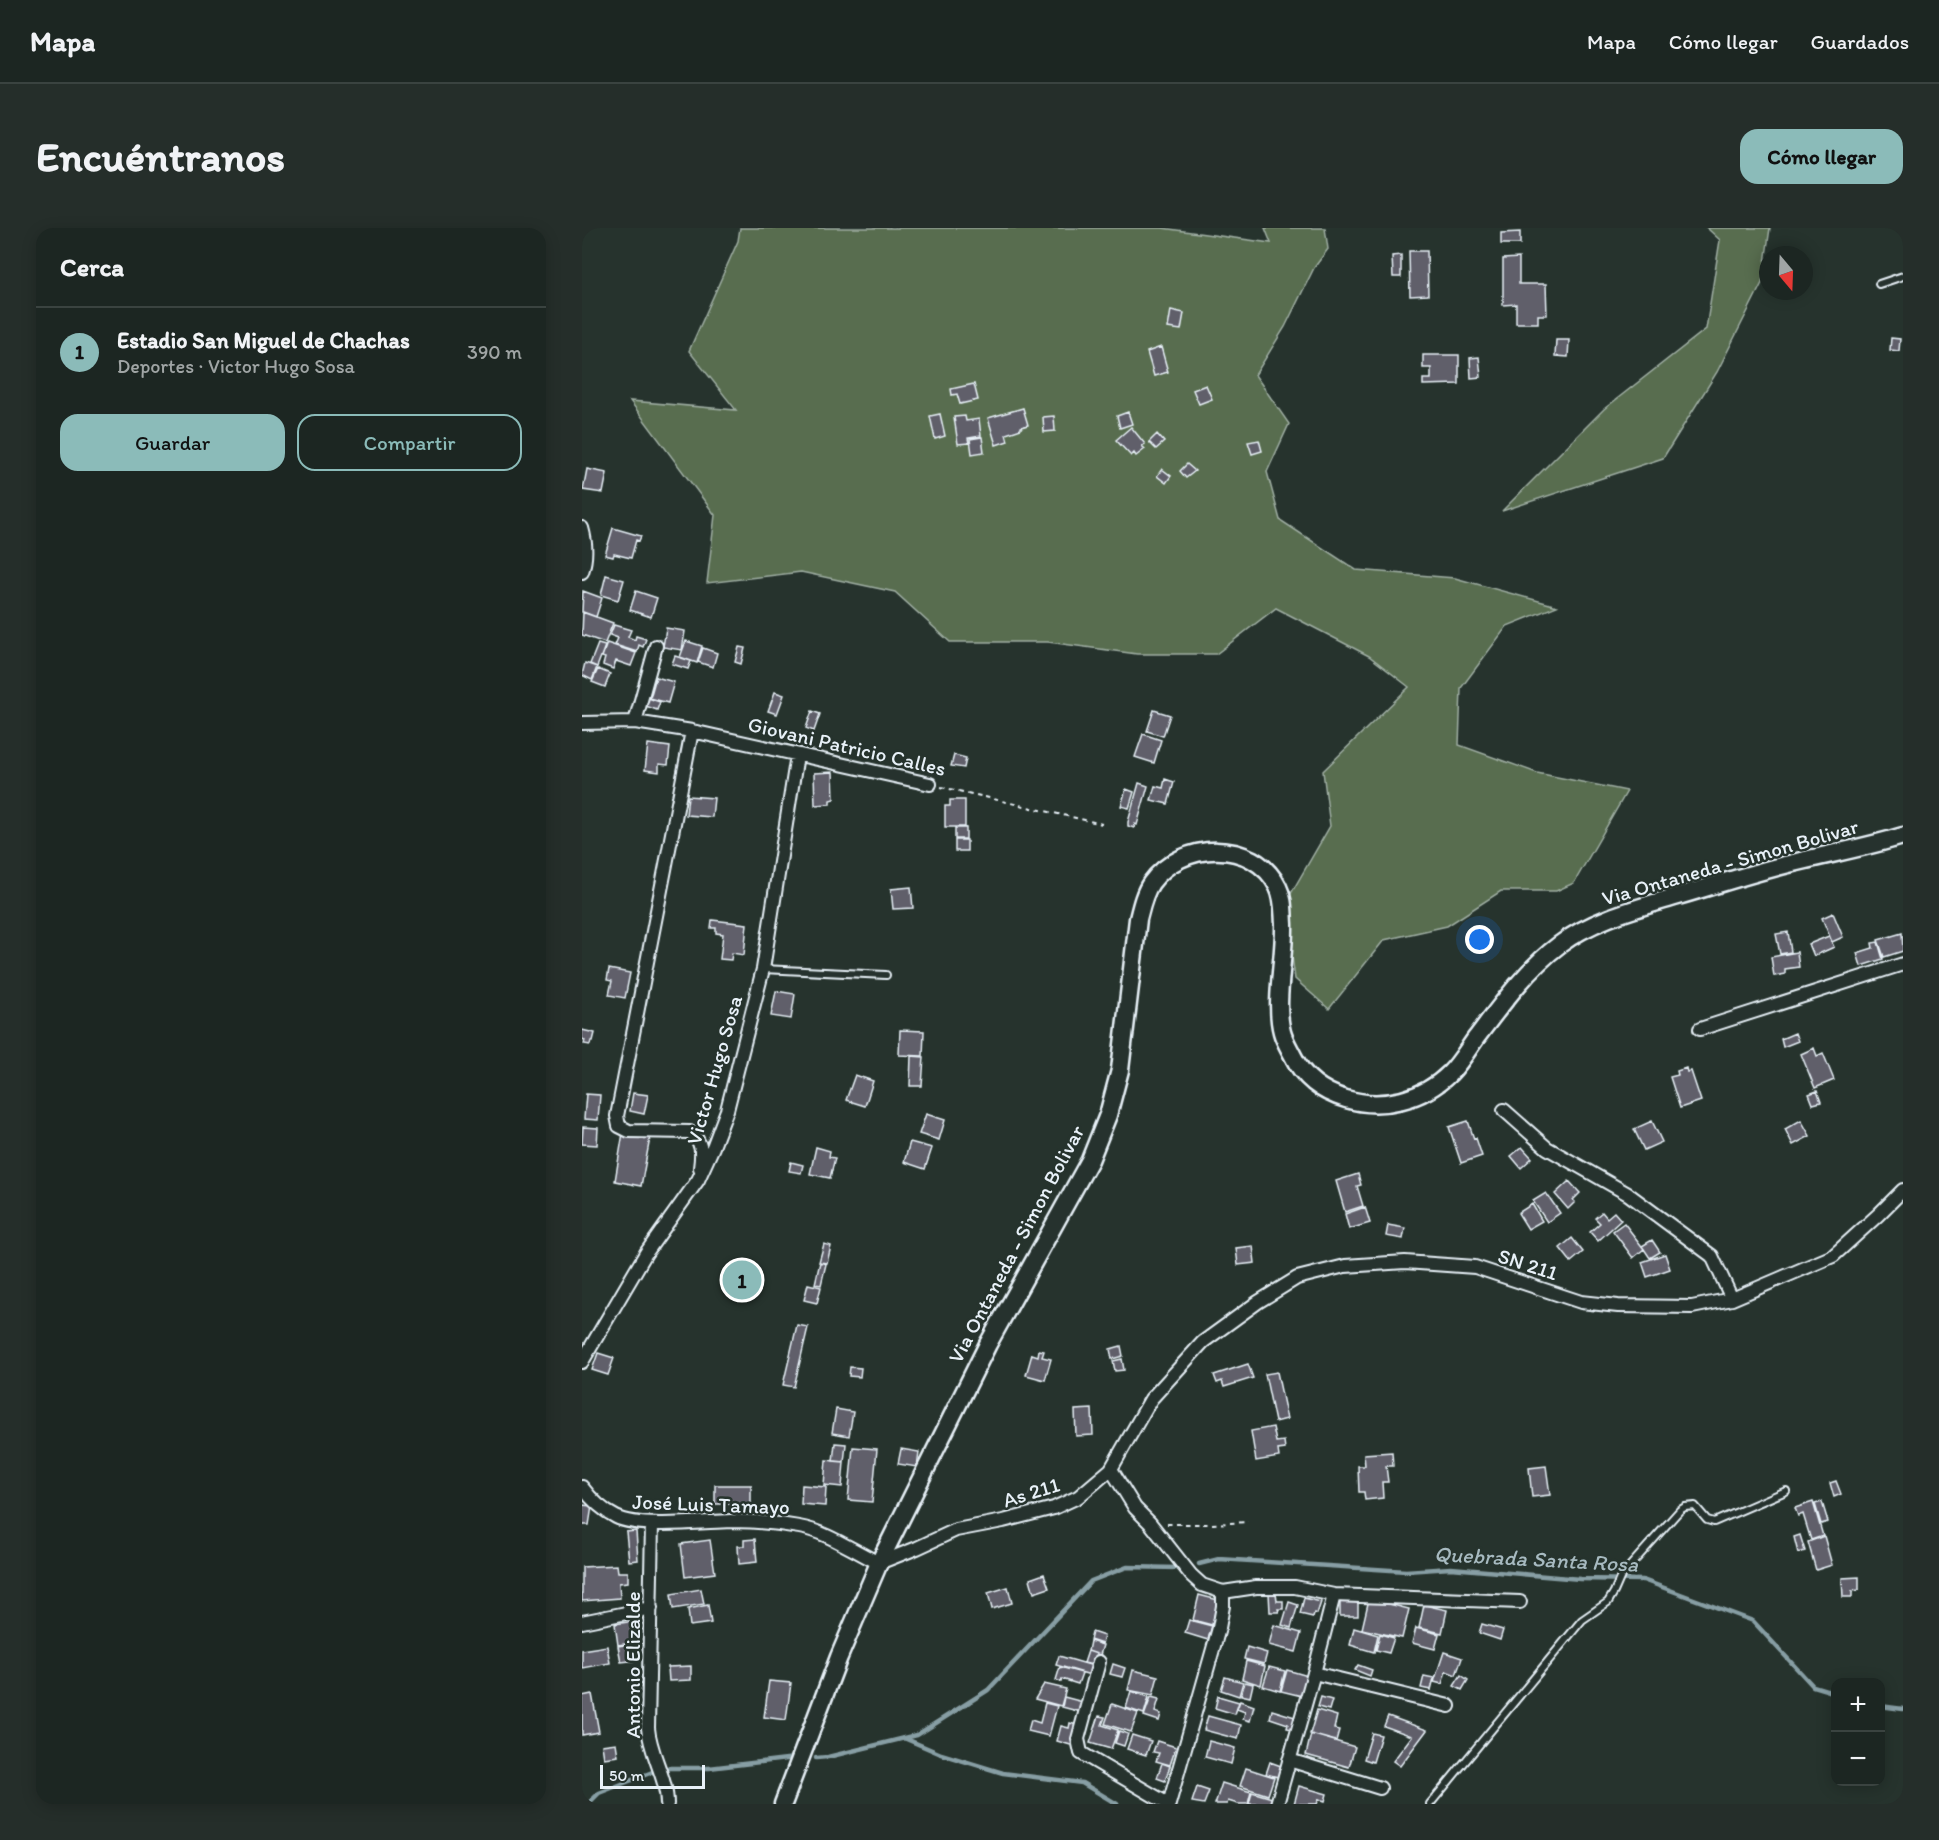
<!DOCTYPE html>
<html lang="es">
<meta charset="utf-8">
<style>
body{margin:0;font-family:Itim,sans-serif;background:#252e2a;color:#f1f3f6}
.controls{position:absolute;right:18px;bottom:18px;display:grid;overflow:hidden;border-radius:12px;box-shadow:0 3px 15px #0003}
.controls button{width:54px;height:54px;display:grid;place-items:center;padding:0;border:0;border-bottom:2px solid #3a4340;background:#1c2622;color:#f1f3f6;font:30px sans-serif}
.compass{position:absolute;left:1177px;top:18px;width:54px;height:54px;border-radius:50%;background:#1c2622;box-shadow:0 3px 15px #0003;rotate:161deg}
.scale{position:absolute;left:18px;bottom:15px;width:105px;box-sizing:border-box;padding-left:6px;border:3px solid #e8f1f8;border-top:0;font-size:16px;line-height:21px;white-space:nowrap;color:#e8f1f8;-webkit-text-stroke:4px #26332d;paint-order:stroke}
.you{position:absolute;left:898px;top:712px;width:21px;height:21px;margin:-15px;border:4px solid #fff;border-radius:50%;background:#1a73e8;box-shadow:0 0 0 9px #1a73e833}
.badge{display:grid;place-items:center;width:39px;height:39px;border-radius:50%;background:#8bbbb9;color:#111;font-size:20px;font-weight:700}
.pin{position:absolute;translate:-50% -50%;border:3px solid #fff;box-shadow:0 2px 6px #0006}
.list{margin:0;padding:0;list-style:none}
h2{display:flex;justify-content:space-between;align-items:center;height:78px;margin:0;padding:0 24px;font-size:26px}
h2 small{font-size:20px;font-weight:400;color:#a0a5a5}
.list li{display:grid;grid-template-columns:39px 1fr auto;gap:18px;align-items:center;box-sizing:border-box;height:90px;padding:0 24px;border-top:2px solid #3a4340}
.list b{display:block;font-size:22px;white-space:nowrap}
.list p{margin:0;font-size:20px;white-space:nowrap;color:#a0a5a5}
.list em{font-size:20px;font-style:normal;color:#a0a5a5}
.actions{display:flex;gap:12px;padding:18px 24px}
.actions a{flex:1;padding:14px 0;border:2px solid #8bbbb9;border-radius:18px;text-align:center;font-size:21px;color:#8bbbb9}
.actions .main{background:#8bbbb9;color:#111}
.map{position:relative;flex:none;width:1321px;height:1576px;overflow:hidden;border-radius:18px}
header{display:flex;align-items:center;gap:36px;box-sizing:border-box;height:84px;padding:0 30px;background:#1c2622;border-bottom:2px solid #3a4340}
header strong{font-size:28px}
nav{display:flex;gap:33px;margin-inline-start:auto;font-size:21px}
.intro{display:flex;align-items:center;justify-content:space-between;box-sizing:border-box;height:144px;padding:0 36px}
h1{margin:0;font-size:42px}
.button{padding:15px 27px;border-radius:18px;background:#8bbbb9;color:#111;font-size:21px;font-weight:700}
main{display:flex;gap:36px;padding:0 36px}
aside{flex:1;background:#1c2622;border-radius:18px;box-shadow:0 3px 15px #0003}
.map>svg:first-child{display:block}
.green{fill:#586d50;stroke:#a0afa4;stroke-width:1.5}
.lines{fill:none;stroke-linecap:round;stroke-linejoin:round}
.stream{stroke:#879ea4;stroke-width:4.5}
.building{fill:#615f6b;stroke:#e8f1f8;stroke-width:1.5}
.lane-casing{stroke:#e8f1f8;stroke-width:10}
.street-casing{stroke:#e8f1f8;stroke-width:16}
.secondary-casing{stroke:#e8f1f8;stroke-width:21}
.path{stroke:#e8f1f8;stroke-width:2;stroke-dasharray:4.5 4.5;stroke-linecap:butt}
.lane{stroke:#26332d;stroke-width:6}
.street{stroke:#26332d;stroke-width:12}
.secondary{stroke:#26332d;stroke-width:16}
.labels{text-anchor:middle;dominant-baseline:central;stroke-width:5;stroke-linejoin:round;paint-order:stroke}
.street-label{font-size:21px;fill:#e8f1f8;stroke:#26332d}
.water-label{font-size:22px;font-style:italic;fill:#a7bac0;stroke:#26332d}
</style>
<header>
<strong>Mapa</strong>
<nav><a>Mapa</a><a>Cómo llegar</a><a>Guardados</a></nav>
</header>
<div class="intro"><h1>Encuéntranos</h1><a class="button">Cómo llegar</a></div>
<main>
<aside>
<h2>Cerca<small></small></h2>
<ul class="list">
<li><span class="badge">1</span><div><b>Estadio San Miguel de Chachas</b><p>Deportes · Victor Hugo Sosa</p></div><em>390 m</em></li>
</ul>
<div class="actions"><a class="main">Guardar</a><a>Compartir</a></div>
</aside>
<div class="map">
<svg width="1321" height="1576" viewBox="0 0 1321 1576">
<rect width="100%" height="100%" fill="#26332d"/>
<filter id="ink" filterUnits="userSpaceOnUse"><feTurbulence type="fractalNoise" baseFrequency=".0167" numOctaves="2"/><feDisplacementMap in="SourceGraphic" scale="12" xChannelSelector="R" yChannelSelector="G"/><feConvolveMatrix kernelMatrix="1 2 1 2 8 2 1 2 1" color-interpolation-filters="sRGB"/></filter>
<g filter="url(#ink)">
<path class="green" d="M158,0h422l109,15 -6,-15h60l3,21 -14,19 -29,59 -30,48 34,49 -22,48 13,48 76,50 99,8 102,28 -50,20 -46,62 -2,57 78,28 90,18 -53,92 -18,8h-55l-54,35 -63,14 -55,69 -34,-30 -10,-75 45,-78 -7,-55 86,-84 -40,-31 -93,-48 -60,46h-79l-89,-12h-98l-55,-50 -94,-20 -94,11 8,-68 -85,-114 106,9 -47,-59 49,-110z
M1125,0h63l-8,55 -45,89 -54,86 -161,53 102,-102 102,-80 14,-89z"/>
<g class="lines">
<path class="stream" d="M617,1336l20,-5 187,12 45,-3 129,11 63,1 110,41 60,65 23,7
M1298,1478l23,3
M322,1510l37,16 62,19 79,10 35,21
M234,1530l12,-1 89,-22 71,-45 103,-109 36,-14 51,1
M83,1540h44l86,-10
M6,1576l11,-11 56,-22"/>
</g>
<path class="building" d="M938,4v12h-19v-11z
M827,23h18l1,44 -18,1z
M819,27v22h-8l-1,-21z
M937,30v26h27l1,31h-9v8h-22v-19l-13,1v-46z
M589,82l13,3 -3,17 -13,-2z
M1309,110l9,1 -1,12 -9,-1z
M974,112h13l-1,17 -13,-1z
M579,119l7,25 -14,4 -7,-24z
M841,127h36v29l-36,1v-6h8v-11h-8z
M897,129l2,20 -10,1 -1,-20z
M392,156l4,16 -18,4 -3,-10 -5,1 -1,-6z
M624,157l6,14 -13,5 -6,-14z
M441,180l5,17 -7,2v2l-15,5 2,7 -12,4 -8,-27z
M546,184l4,12 -12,4 -3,-12z
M358,186l5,22 -10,3 -5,-23z
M383,188l1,5 13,-2 2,17 -13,2 1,5 -11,1 -4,-27z
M472,188l1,15 -11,1 -1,-15z
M549,199l14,17 -3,2 3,3 -9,7 -2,-3 -3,3 -15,-16z
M575,206l7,8 -8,7 -7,-7z
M400,209l2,15 -12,2 -2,-15z
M677,212l3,11 -10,3 -4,-12z
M605,236l8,7 -9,7 -6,-7z
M5,241l20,4 -4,20 -20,-3z
M580,241l9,7 -5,7 -9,-7z
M31,300l28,8 -2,5 -3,-1 -5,18 -17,-4 -1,3 -8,-2z
M24,347l18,5 -6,20 -17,-5z
M1,363l19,7 -6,19 -14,-5z
M54,363l21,7 -6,19 -21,-7z
M1,384l30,11 -8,20 -23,-8z
M32,397l17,5 -3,7 7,3 1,-4 10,3 -3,8 -4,-2 -2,7 -22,-7 3,-7 -8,-3z
M84,400l19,3 -3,19 -19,-3z
M104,413l16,5 -5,17 -17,-6z
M25,415l29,10 -5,13 -15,-5 -3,8 -10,-4 2,-7 -3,-1z
M16,416l7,2 -8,21 -7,-3z
M157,419l6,1 -4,16 -6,-2z
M121,420l14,5 -4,14 -15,-5z
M93,428l16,5 -3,8 -16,-5z
M3,435l12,4 -5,13 -10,-5z
M16,441l12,5 -5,13 -13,-5z
M74,449l18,5 -6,21 -18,-5z
M193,464l9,3 -7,19 -9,-3z
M63,469l15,5 -3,8 -14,-5z
M572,482l16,5 -7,21 -16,-5z
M230,483l8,3 -6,17 -8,-3z
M561,506l18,6 -7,23 -19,-6z
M66,516l22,3 -2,18 -9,-1v8l-14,-2z
M372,527l12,3 -2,10 -13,-2z
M251,544l1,27 -4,1v4l-15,1 -1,-32z
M583,551l9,3 -6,22 -17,-4 4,-14 8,2z
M557,555l9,3 -11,39 -2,-1 -1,4 -6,-2v-4z
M544,561l8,3 -5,16 -8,-2z
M106,568l26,2 -2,19 -26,-2z
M368,572h15v27h-20v-21h5z
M373,600h11v11h-11z
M373,612h12v11h-12z
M329,659l2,21 -20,1 -2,-20z
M1251,685l10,24 -11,5 -10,-24z
M130,692l35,4 -3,31 -12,-2 -1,7 -11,-1 3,-25 -7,-1v-5h-5z
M1206,704l3,20 -11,2 -4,-20z
M1320,705l1,18 -19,6 -6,-17z
M1247,708l5,11 -20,9 -5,-12z
M1296,714l5,17 -22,7 -4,-13 16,-5 -1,-5z
M1215,724l2,15 -14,2v5l-11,2 -3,-19z
M27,741l21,4 -5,25 -16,-3 3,-14 -5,-1z
M194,763l19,3 -4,25 -20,-3z
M0,802l13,3 -2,8h-2l-1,4 -6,-1 1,-4 -3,-1z
M318,802l24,1 -1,25 -24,-1z
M1213,805l3,8 -15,6 -2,-8z
M1232,820l3,8 6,-3 11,27 -19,8 -14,-34z
M329,828l13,1 -2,29h-12z
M1104,840l1,4 4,-1 10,30 -21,7 -10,-31 8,-2 -1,-4z
M273,847l18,6 -8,25 -19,-6z
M1235,863l4,11 -8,2 -4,-10z
M51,865l15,2 -4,19 -14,-3z
M4,866l14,1 -2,25 -14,-1z
M344,886l19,6 -6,20 -20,-6z
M1219,892l9,16 -17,9 -8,-16z
M886,893l6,18 2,-1 6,18 -21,7 -12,-36z
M1070,893l10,21 -18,8 -10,-21z
M1,899l15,1 -1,17 -15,-1z
M41,905l27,5 -9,48 -26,-5z
M328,914l22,6 -7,21 -21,-7z
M234,919l14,4 -1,6 6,1 -5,20 -20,-4z
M940,919l10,11 -11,10 -10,-12z
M209,934l12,3 -2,8 -12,-2z
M776,946l3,11 -4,1 6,20 -18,6 -9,-31z
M987,953l11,12 -7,7 2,2 -7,7 -13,-15z
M964,965l14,20 -13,9 -14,-21z
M950,976l10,17 -14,8 -10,-16z
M783,979l5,16 -21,6 -4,-15z
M1020,984l5,6 7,-6 7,8 -23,21 -8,-9 10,-9 -5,-5z
M1042,995l20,26 -11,9 -20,-27z
M806,997l17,3 -2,11 -17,-3z
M990,1010l11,14 -12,10 -11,-14z
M1070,1012l8,12 -10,6 -8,-12z
M242,1016l7,2 -4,17 -8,-1z
M671,1018l2,17 -17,2 -2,-17z
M1083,1026l5,15 -23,8 -5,-15z
M238,1034l6,2 -5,21 -6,-1z
M226,1056l13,3 -4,16 -13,-3z
M215,1097l11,2 -14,60 -11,-2z
M539,1118l2,10 -11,3 -2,-10z
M457,1122l5,1 -2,6 9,2 -6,21 -19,-5 6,-21 6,2z
M16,1125l16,5 -6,17 -16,-5z
M540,1131l2,11 -9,1 -2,-10z
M666,1136l5,14 -29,9 -2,-6 -5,2 -3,-8z
M268,1139l11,1 -1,9 -11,-1z
M695,1144l10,47 -12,3 -10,-48z
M254,1181l17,3 -4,24 -17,-3z
M510,1181l1,26 -17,1 -1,-26z
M691,1199l3,15 8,-1 1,8 -7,1 1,7 -23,4 -5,-30z
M253,1215l11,1 -2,18 -11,-1z
M271,1219l24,2 -5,53 -24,-2z
M319,1221l18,3 -2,15 -19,-3z
M810,1224l1,14h-7l2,16h-6l1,16 -18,2 -1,-8h-5l-1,-26h7l-1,-12z
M244,1232l18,2 -2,25 -18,-2z
M964,1238l4,29 -18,2 -3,-29z
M1254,1253l5,13 -7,3 -4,-14z
M133,1257h36v19h-36z
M220,1257l24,2 -1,19 -24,-2z
M1231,1274l10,34 -12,4 -8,-26 -5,2 -3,-8z
M1240,1274l6,20 -7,2 -6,-20z
M0,1277l10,1 -3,19h-7z
M54,1303l2,29 -9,1 -3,-29z
M1218,1307l5,16 -7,2 -4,-16z
M1242,1308l8,29 -16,5 -8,-28z
M173,1311l2,23 -18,2 -1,-18h6v-6z
M128,1312l5,33 -30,4 -4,-33z
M35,1337l1,7h10v10l-9,1 1,15 -38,3v-34z
M462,1346l5,14 -15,5 -4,-14z
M1277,1349v13l-7,1v6h-9l-1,-19z
M426,1359l4,16 -20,6 -4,-16z
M119,1361l3,15 -31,5 -2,-15z
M687,1365h7l1,8h6v8h-5l1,3h-9z
M617,1367l19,5 -6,25 -19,-5z
M722,1370l17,4 -4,12 -3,-1 -1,4 -13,-3z
M787,1371l40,10 -7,29 -40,-9z
M707,1374l9,3 -7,23 -9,-3z
M758,1374h18v14h-18z
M126,1377l3,18 -21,3 -2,-17z
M842,1377l23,5 -5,23 -23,-5z
M607,1392l23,6 -4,14 -23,-7z
M52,1393l4,21 -20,3 -3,-21z
M900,1396l21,6 -3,10 -21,-7z
M692,1397l27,8 -5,19 -27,-7z
M772,1400l24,7 -4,17 -24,-7z
M834,1400l23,6 -4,15 -23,-6z
M510,1404l12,4 -2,8 -12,-4z
M798,1406l14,4 -5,15 -13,-3z
M508,1413l13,4 -3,10 -12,-4z
M54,1415l3,17 -18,2 -3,-16z
M25,1418l3,17 -28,5v-18z
M665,1419l20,6 -3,11 -20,-5z
M506,1423l12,4 -3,11 -13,-3z
M862,1424l18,6 -6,17 -10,-4 -4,13 -8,-2z
M477,1428l38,11 -3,9 -38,-11z
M664,1433l19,5 -4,19 -19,-6z
M531,1436l12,4 -3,9 -12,-3z
M776,1437l14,5 -2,6 -15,-6z
M109,1438v14l-22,1 -1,-14z
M478,1439l22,6 -4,11 -16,-5 -1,3 -5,-2z
M687,1439l16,4 -5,20 -17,-5z
M551,1442l25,6 -5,19 -25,-5z
M705,1442l21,6 -6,20 -21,-5z
M879,1447l7,5 -6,10 -8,-4z
M842,1448l10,2 -3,12 -10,-2z
M643,1449l18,5 -4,14 -18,-6z
M187,1453l22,2 -5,37 -22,-3z
M663,1454l8,2 -3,13 -9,-2z
M462,1456l22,5 -5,17 -26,-7z
M549,1463l18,6 -5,17 -18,-6z
M10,1466l7,38 -17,3v-39z
M636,1468l21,6 -4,12 -20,-6z
M482,1469l23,6 -2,10 -23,-6z
M569,1469l8,2 -4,13 6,2 -2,7 -15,-5z
M739,1469l11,3 -3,10 -11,-3z
M658,1473l14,5 -4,15 -7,-2 2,-7 -8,-3z
M463,1475l12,3 -8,30 -21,-5 3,-11 9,3z
M530,1476l26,9 -7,19 -26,-8z
M690,1482l23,7 -3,12 -5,-1 1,-4 -18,-6z
M735,1482l20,6 -3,13 5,1 -3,11 -26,-7z
M517,1488l6,1 -3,8 16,5 -7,19 -21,-6z
M626,1488l33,9 -3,14 -34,-9z
M806,1488l39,14 -27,36 -7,-5 19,-25 -28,-10z
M488,1495l10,3 -6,20 -17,-5 4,-15 8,2z
M537,1503l9,3 -4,12 -9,-3z
M790,1505l9,2 -8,27 -9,-3z
M729,1506l44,13 -6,20 -43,-12z
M550,1507l19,6 -5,14 -19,-6z
M575,1513l19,6 -6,18 -14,-4 3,-8 -6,-1z
M627,1513l26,7 -4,16 -26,-7z
M34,1515l2,13 -14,2 -2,-13z
M688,1534l11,4 -3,11 -12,-3z
M580,1535l8,3 -5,15 -8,-3z
M664,1540l28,9 -6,18 -28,-9z
M640,1555l29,9 -3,12h-10l-10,-3 -1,3h-12z
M717,1558l28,8 -2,7 -6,-2 -2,5h-23z
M615,1559l12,4 -5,13 -12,-2z
M670,1564l20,6 -1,6h-22z"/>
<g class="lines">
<defs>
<path id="lane" d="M1297,56l24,-8
M181,741l123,6
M848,1576l152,-184 26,-18 6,-10 7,-16 59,-66 5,-3 10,-1 12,14 7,2 72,-31"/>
<path id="street" d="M0,300c4,14 5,29 0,44
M53,494l21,-76
M0,495l53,-1 57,9 238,53
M110,503l-75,385 2,10 10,5 61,1c13,10 12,21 10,36
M1118,801l203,-65
M922,882l43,38 81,46 84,62 20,43
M0,1134l64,-109 52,-73 15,-33 14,-37 36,-141 34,-214
M529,1241l24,39 15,15 41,52 11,10 21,7v14l-4,22 -50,176
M0,1259c9,12 20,23 34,30 24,12 85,5 114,4 23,0 47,2 69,6 29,5 54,24 80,36l38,-15 39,-18 47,-9 51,-13 24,-11 33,-28 40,-70 52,-57 55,-40 39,-24 48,-12 60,-4 70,5 106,35 37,4 74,1 40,-8 101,-43 45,-41 25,-25
M70,1296l-4,204c2,26 19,50 19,76
M641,1364l33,-5h39l39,8 186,7
M0,1394l69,-14
M517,1434l-21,77 3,14 87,51
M732,1445l135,33
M707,1532l91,28
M695,1576l37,-131 20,-78"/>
<path id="secondary" d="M201,1576l56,-147 40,-94 109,-219 102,-184 18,-45 12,-45 18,-151c3,-12 6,-26 13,-36 30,-42 103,-45 127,4 6,12 5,24 6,37 1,33 -10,78 -2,108 2,8 7,16 11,24 11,23 29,36 53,43 36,11 77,1 104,-26 10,-10 18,-24 26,-35 25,-33 50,-68 83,-93 34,-26 79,-37 119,-49 38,-11 76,-24 115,-33 36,-9 74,-16 110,-27"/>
</defs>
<use href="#lane" class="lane-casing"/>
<use href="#street" class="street-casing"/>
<use href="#secondary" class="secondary-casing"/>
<path class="path" d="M359,559l161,37
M585,1296h43l38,-2"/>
<use href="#lane" class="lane"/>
<use href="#street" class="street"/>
<use href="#secondary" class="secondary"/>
</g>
</g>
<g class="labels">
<g class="street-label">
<text transform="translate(265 518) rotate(13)">Giovani Patricio Calles</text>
<text transform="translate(1148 634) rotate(-16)">Via Ontaneda - Simon Bolivar</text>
<text transform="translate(132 842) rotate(-74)">Victor Hugo Sosa</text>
<text transform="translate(434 1016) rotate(-62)">Via Ontaneda - Simon Bolivar</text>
<text transform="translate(946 1036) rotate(18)">SN 211</text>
<text transform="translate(449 1264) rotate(-17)">As 211</text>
<text transform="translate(129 1276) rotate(2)">José Luis Tamayo</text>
<text transform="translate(50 1437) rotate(-90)">Antonio Elizalde</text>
</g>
<g class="water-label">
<text transform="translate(954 1331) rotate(3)">Quebrada Santa Rosa</text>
</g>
</g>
</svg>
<div class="controls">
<button>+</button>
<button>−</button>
</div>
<svg class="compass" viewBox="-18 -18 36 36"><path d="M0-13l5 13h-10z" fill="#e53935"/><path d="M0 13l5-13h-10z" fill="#a0a5a5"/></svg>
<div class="scale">50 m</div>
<div class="you"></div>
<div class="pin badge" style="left:160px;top:1052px">1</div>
</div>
</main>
